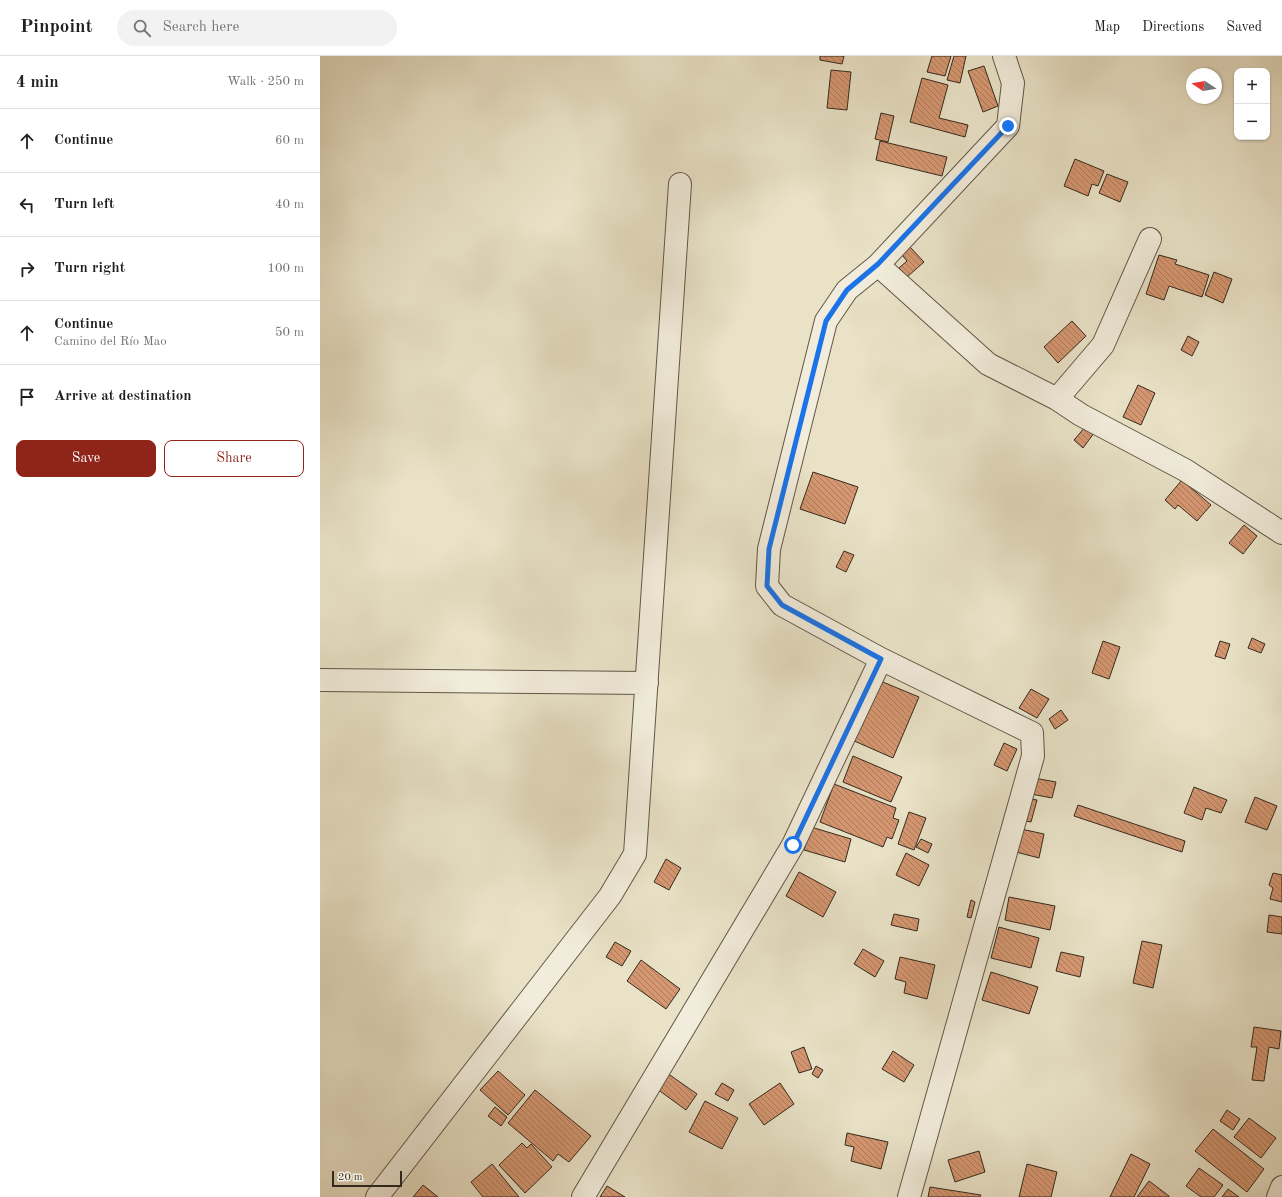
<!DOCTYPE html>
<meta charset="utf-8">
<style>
body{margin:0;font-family:"Old Standard TT",serif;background:#f2f2f2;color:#202124}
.controls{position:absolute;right:12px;top:12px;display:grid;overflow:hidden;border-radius:8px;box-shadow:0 1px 3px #0004}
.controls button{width:36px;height:36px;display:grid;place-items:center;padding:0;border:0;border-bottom:1px solid #e0e0e0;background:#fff;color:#202124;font:20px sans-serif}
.compass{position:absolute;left:866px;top:12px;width:36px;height:36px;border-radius:50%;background:#fff;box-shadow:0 1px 3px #0004;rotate:282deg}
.scale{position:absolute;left:12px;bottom:10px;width:70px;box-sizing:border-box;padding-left:4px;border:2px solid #34291d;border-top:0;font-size:11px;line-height:14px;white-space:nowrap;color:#34291d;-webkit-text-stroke:3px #f1ecdb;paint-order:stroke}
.stop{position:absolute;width:12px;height:12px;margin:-9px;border:3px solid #1a73e8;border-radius:50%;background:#fff}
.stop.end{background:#1a73e8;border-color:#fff;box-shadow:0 1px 4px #0008}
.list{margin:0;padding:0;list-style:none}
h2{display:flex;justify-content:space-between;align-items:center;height:52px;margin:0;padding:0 16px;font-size:17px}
h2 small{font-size:13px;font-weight:400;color:#757577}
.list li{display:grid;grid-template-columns:26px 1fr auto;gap:12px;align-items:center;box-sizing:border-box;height:64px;padding:0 16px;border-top:1px solid #e0e0e0}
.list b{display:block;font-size:15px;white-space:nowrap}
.list p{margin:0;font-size:13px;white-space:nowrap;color:#757577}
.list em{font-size:13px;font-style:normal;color:#757577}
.actions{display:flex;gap:8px;padding:12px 16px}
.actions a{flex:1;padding:9px 0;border:1px solid #8f2418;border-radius:8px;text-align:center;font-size:14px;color:#8f2418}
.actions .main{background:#8f2418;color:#fff}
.icon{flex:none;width:22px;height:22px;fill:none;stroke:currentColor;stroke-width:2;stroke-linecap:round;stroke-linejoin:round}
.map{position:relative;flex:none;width:962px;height:1141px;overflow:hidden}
header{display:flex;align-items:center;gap:24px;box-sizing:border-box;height:56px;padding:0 20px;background:#fff;border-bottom:1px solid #e0e0e0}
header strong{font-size:19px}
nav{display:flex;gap:22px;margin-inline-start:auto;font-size:14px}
.search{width:280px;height:36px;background:#f2f2f2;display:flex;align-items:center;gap:10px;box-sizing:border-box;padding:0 14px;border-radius:22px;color:#757577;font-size:15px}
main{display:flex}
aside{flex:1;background:#fff}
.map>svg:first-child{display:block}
.building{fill:url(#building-back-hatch);stroke:#34291d}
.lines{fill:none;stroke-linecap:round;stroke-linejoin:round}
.minor-casing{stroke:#615748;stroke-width:24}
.minor{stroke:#f1ecdb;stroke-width:22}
.route{stroke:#1a73e8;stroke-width:5}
</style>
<header>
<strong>Pinpoint</strong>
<div class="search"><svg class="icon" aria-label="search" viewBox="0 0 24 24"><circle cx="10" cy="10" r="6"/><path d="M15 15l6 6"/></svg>Search here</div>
<nav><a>Map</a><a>Directions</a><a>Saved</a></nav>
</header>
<main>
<aside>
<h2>4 min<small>Walk · 250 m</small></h2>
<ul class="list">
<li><svg class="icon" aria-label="ahead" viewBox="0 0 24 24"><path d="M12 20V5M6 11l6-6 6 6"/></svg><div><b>Continue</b></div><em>60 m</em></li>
<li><svg class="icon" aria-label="left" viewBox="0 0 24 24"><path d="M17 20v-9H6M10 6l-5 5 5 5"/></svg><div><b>Turn left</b></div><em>40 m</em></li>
<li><svg class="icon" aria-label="right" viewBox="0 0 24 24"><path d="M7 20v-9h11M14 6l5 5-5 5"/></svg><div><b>Turn right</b></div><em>100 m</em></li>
<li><svg class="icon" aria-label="ahead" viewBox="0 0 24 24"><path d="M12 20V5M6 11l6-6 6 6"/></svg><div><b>Continue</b><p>Camino del Río Mao</p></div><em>50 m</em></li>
<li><svg class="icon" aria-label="arrive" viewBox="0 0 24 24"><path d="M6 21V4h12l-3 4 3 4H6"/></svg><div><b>Arrive at destination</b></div></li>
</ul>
<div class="actions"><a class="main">Save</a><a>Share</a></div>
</aside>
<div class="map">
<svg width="962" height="1141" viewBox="0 0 962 1141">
<defs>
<pattern id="building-back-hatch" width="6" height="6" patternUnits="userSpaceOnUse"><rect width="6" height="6" fill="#d59771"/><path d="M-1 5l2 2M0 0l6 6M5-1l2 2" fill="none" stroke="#ae7b5c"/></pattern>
</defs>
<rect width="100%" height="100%" fill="#e9e2c7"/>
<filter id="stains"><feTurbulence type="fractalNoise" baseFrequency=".005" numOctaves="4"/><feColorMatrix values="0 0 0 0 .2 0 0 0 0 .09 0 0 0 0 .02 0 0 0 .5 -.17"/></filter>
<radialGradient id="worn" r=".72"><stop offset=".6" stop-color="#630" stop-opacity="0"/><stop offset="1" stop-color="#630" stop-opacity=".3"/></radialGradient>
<path class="building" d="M500,0h24l-2,8 -22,-4z
M612,0h19l-6,20 -18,-4z
M634,0h12l-6,27 -13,-3z
M664,10l14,40 -15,6 -15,-41z
M511,14l20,2 -4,38 -20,-2z
M602,22l26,7 -9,33 29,7 -3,12 -55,-15z
M561,57l13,3 -6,26 -13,-3z
M560,85l67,16 -5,19 -66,-16z
M755,103l29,12 -6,15 -6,-2 -4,12 -24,-10z
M787,118l21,8 -8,20 -21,-9z
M590,191l14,15 -17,15 -8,-9 8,-7 -5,-6z
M839,199l18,5 -2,4 34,11 -7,22 -33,-11 -5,14 -18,-6z
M894,216l18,7 -9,24 -18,-8z
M752,265l14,15 -28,27 -14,-16z
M868,280l11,6 -7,14 -11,-6z
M818,329l17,8 -14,32 -18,-8z
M766,370l8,7 -11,15 -9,-8z
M493,416l45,15 -13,37 -45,-15z
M862,424l29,25 -14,16 -19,-16 -3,4 -10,-9z
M924,469l13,11 -14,18 -14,-11z
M524,495l10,4 -8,17 -10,-5z
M932,582l13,6 -4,9 -13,-5z
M783,585l17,6 -11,32 -17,-6z
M900,585l10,3 -5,15 -10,-3z
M558,624l41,17 -26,61 -41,-18z
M711,633l18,10 -12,19 -18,-10z
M741,654l7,10 -13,9 -6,-10z
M684,687l13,6 -10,22 -13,-6z
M533,700l49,21 -11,25 -48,-20z
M714,722l22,4 -4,16 -21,-4z
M514,728l62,24 -3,10 6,2 -7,19 -5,-2 -4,10 -63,-25z
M874,731l33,13 -6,13 -15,-5 -4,12 -18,-7z
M935,741l22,9 -10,24 -22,-8z
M707,742l10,2 -6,22 -10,-2z
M758,749l107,36 -3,11 -108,-36z
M589,756l17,6 -12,32 -16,-6z
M491,771l40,12 -6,23 -41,-12z
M701,773l23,5 -5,24 -23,-6z
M601,783l11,5 -4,9 -12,-6z
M586,797l23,12 -10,21 -23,-11z
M346,803l15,9 -12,22 -15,-8z
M479,816l37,20 -13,25 -37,-21z
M953,817l9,2v27l-12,-3 3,-11 -4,-3z
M689,841l46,9 -5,24 -45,-10z
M651,844l4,2 -4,16 -4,-1z
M574,858l25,5 -2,12 -26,-6z
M949,859l13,2v17l-15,-2z
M679,871l40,11 -8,30 -40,-10z
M822,885l20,4 -9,43 -20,-5z
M295,886l16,9 -9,15 -16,-9z
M543,893l21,12 -9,16 -21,-13z
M741,896l23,5 -4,20 -24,-6z
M580,901l35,8 -8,34 -23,-6 2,-11 -11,-3z
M321,904l39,29 -14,20 -39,-28z
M671,916l47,15 -9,27 -47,-14z
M934,971l27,4 -2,18 -10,-2 -5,34 -12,-1 5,-33h-6z
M484,991l8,22 -13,4 -8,-21z
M573,995l21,14 -10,17 -22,-13z
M496,1010l7,4 -5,8 -6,-4z
M178,1015l27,24 -17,20 -28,-25z
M347,1017l30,21 -11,16 -29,-21z
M402,1027l12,7 -6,11 -13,-7z
M460,1027l14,21 -30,21 -15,-21z
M215,1034l56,46 -22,26 -11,-8 -5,7 -45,-38z
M385,1045l33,17 -16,31 -33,-17z
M175,1051l12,10 -6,9 -13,-10z
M907,1054l13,9 -7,11 -13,-9z
M929,1062l27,20 -15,20 -27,-21z
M893,1073l51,40 -17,23 -52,-41z
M527,1077l41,9 -7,27 -30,-8 3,-14 -9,-2z
M202,1087l5,5 4,-4 21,23 -27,26 -26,-28z
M659,1095l6,21 -30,10 -7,-22z
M811,1098l19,10 -16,33h-24z
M172,1108l27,33h-36l-12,-15z
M707,1108l30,8 -6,25h-32z
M879,1112l24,17 -9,12h-13l-15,-11z
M829,1125l20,15v1h-32z
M103,1129l15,12h-25z
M287,1130l18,11h-25z
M610,1131l51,8 -1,2h-52z
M908,1133l11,8h-17z"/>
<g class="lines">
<defs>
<path id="minor" d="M558,209l110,99 69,35 24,16 104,55 97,63
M737,343l46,-54 47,-106
M0,624l327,3
M57,1141l233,-301 25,-42 45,-670
M263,1141l210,-352 88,-186
M589,1141l124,-441 -1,-23 -151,-74 -99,-54 -15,-19 2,-37 57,-228 21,-31 31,-25 130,-139 5,-43 -9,-27
M958,1141l4,-10"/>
</defs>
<use href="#minor" class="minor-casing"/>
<use href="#minor" class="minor"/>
</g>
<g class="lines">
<path class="route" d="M473,789l88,-186 -99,-54 -15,-19 2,-37 57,-228 21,-31 31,-26 130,-138"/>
</g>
<rect width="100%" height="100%" filter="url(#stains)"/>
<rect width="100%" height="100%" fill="url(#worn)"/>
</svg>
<div class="controls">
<button>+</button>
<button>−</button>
</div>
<svg class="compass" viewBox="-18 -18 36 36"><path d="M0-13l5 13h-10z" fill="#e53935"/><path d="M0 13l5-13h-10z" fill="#757577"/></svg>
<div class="scale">20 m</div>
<div class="stop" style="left:473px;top:789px"></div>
<div class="stop end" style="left:688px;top:70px"></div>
</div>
</main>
